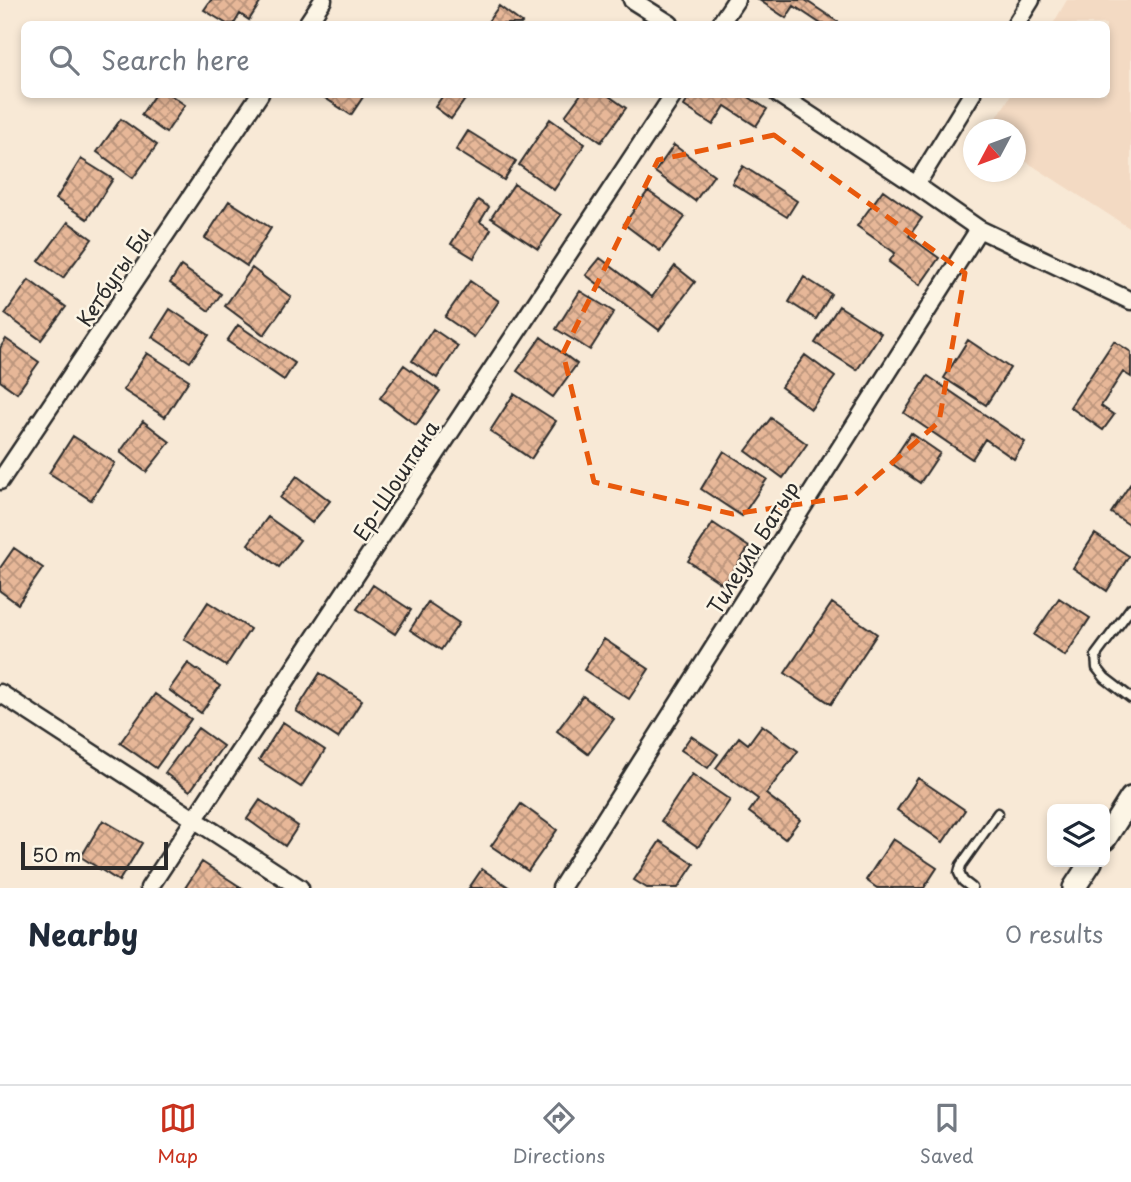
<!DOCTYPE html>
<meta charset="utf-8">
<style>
body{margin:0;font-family:"Playpen Sans",sans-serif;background:#f2f2f3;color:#1f2937}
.controls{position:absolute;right:21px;bottom:21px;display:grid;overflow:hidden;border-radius:10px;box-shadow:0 4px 10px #0003}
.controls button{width:63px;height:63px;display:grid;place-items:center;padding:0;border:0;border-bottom:2px solid #e0e1e3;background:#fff;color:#1f2937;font:35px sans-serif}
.compass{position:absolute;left:963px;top:119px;width:63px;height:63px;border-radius:50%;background:#fff;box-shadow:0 4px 10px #0003;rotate:229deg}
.scale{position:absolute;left:21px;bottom:18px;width:147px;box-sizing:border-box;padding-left:7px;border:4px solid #2b2b2b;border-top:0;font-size:19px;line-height:24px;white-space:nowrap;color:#2b2b2b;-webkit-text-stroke:5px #fcf5e5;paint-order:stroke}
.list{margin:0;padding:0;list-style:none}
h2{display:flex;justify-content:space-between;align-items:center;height:91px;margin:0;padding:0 28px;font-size:30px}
h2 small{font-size:23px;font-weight:400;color:#747a83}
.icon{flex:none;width:38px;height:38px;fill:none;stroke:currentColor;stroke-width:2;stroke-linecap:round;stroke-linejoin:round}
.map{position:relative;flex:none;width:1131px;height:888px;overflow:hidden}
.search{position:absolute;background:#fff;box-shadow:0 4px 10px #0003;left:21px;right:21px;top:21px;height:77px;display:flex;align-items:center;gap:18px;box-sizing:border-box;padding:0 24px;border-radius:10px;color:#747a83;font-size:26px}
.sheet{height:196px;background:#fff}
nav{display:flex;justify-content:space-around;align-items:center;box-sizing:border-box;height:98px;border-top:2px solid #e0e1e3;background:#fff;font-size:19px;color:#747a83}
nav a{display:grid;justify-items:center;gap:4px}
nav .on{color:#c8321e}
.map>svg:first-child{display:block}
.built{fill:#f3dac3}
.building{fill:url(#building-cross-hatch);stroke:#2b2b2b;stroke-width:2}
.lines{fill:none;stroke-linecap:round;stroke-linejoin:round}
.lane-casing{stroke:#2b2b2b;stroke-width:13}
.street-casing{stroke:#2b2b2b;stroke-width:21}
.secondary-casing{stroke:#2b2b2b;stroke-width:26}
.lane{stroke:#fcf5e5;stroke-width:8}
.street{stroke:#fcf5e5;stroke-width:16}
.secondary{stroke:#fcf5e5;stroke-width:21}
.marked{fill:none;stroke:#e8590c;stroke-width:5;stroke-dasharray:14 9;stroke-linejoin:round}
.labels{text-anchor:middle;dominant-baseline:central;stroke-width:5;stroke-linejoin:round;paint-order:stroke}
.street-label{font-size:21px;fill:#2b2b2b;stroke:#fcf5e5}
</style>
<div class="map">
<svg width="1131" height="888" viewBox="0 0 1131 888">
<defs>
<pattern id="building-cross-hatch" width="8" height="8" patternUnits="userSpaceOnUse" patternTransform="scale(1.75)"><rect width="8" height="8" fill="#e7b798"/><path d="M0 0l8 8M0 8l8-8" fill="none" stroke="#bb957c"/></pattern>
</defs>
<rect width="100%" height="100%" fill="#f8e9d6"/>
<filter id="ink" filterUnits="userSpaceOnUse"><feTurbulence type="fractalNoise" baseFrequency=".0143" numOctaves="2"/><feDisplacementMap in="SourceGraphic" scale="14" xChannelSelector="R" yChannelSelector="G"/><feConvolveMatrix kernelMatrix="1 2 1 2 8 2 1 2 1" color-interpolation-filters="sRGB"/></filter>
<g filter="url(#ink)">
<path class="built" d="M1067,0h64v229l-115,-74v-25l-26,-1 21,-34 95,-1v-70h-53z"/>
<path class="building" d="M211,0h51l-13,20 -9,-6 -6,10h-7l-23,-14z
M759,0h46l36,24h-20l-27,-18 -8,12z
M499,6l23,17 -1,1h-31l-3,-1z
M155,94h14l16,11 -19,28 -25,-18z
M319,94h46l-14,21z
M444,94h25l-18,25 -16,-12z
M581,94h25l20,14 -25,34 -36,-26z
M691,94h53l23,15 -11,17 -31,-20 -12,19 -29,-19z
M121,119l36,26 -24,33 -36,-26z
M550,119l35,25 -31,46 -35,-25z
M468,131l48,30 -12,19 -48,-30z
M674,145l40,30 -19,26 -40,-29z
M81,159l32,20 -26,40 -31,-20z
M743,166l54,35 -10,16 -55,-34z
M514,184l47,31 -23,34 -47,-31z
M883,190l39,28 -13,18 30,22 -19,27 -31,-23 6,-9 -38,-27z
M648,191l37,26 -25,34 -36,-27z
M478,200l11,7 -9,15 11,7 -17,29 -23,-14z
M229,201l42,27 -24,38 -42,-28z
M68,222l24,17 -29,39 -24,-17z
M600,258l52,39 23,-31 20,16 -36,48 -73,-55z
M181,266l40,28 -12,17 -39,-28z
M252,268l39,29 -27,38 -39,-29z
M804,277l27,17 -15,25 -27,-17z
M29,280l37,27 -25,33 -36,-26z
M470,281l29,20 -25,36 -29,-20z
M580,291l34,21 -24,38 -34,-21z
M839,306l42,27 -24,37 -42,-27z
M170,309l39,26 -19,27 -38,-25z
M238,325l57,38 -11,17 -57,-39z
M433,329l25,17 -21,32 -25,-17z
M541,337l36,27 -24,33 -36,-26z
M6,339l33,23 -22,31 -17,-12v-33z
M968,340l42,28 -24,37 -42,-27z
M1114,341l17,11v25l-8,-5 -22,34 13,9 -11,15 -33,-23z
M147,353l42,27 -24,37 -42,-27z
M805,355l30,22 -24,32 -30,-22z
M404,365l36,26 -24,34 -36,-27z
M928,376l97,66 -11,17 -29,-20 -13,20 -68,-46z
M514,394l42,27 -25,38 -41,-28z
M771,418l36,26 -24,34 -37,-27z
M143,421l27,21 -24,30 -26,-20z
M911,433l29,20 -20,30 -29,-20z
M73,436l42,27 -24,37 -42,-27z
M724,451l43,28 -25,37 -41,-27z
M297,476l33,25 -18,22 -32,-25z
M1131,483v43l-20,-13z
M268,517l32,23 -21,27 -31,-23z
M713,523l36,24 -25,38 -36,-24z
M1095,534l34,22 -22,35 -34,-23z
M14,548l29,20 -25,36 -18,-13v-23z
M373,585l38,25 -16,24 -38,-25z
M1059,598l31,20 -25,38 -31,-21z
M208,602l42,27 -24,37 -42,-27z
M428,602l31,21 -18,27 -31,-20z
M832,603l45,31 -46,70 -46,-31z
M604,639l45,30 -20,30 -45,-29z
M188,663l32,23 -19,27 -32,-23z
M320,673l42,27 -24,38 -42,-27z
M155,694l36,25 -35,49 -36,-25z
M583,696l31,23 -26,35 -31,-23z
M283,722l42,28 -24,37 -42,-27z
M762,725l36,26 -32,43 34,26 -15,19 -36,-27 9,-13 -42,-31 23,-31 9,7z
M198,728l25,18 -33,45 -25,-18z
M691,736l27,18 -10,14 -27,-18z
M692,774l38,26 -32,47 -37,-26z
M918,778l47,32 -22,32 -46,-32z
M260,800l38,26 -13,20 -38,-27z
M521,804l36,26 -29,41 -37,-25z
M103,820l39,23 -23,38 -38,-24z
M893,839l44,29 -13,20h-47l-11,-8z
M660,841l34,23 -16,24h-31l-13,-8z
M202,862l40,26h-57z
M482,869l28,19h-41z"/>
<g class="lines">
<defs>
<path id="lane" d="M1131,608l-35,47 1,13 8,10 26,20
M972,888l-9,-7 -4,-8 2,-8 37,-52"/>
<path id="street" d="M632,0l38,24
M307,24l16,-24
M720,24l16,-24
M1016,24l15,-24
M778,94l138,91 63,44 152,72
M916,185l56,-91
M0,481l260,-387
M0,693l300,195
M149,888l525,-794
M561,888l418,-659"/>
<path id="secondary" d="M1105,839l26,-41
M1074,888l17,-26"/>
</defs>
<use href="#lane" class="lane-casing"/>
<use href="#street" class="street-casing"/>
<use href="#secondary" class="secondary-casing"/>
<use href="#lane" class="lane"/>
<use href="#street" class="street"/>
<use href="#secondary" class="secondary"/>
</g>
</g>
<path class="marked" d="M774,135l191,138 -26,149 -85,74 -121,18 -139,-32 -31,-129 95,-193z"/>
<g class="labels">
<g class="street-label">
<text transform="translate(113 276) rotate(-56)">Кетбугы Би</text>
<text transform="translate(395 480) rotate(-57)">Ер-Шоштана</text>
<text transform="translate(752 547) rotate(-58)">Тилеули Батыр</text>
</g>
</g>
</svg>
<div class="controls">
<button><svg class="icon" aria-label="layers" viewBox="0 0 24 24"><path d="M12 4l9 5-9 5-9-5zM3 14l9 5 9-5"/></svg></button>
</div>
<svg class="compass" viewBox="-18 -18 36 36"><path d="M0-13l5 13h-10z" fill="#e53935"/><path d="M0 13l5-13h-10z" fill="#747a83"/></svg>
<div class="scale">50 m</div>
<div class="search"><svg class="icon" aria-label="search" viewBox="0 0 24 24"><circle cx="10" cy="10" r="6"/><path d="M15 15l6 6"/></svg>Search here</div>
</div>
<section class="sheet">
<h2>Nearby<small>0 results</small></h2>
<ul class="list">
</ul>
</section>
<nav>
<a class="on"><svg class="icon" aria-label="map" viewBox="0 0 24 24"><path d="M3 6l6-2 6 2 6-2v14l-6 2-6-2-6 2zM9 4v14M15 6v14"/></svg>Map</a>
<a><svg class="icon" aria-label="directions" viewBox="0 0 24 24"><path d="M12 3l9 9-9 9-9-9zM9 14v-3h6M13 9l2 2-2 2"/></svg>Directions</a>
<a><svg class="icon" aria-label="saved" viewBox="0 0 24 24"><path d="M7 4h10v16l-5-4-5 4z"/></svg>Saved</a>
</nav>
